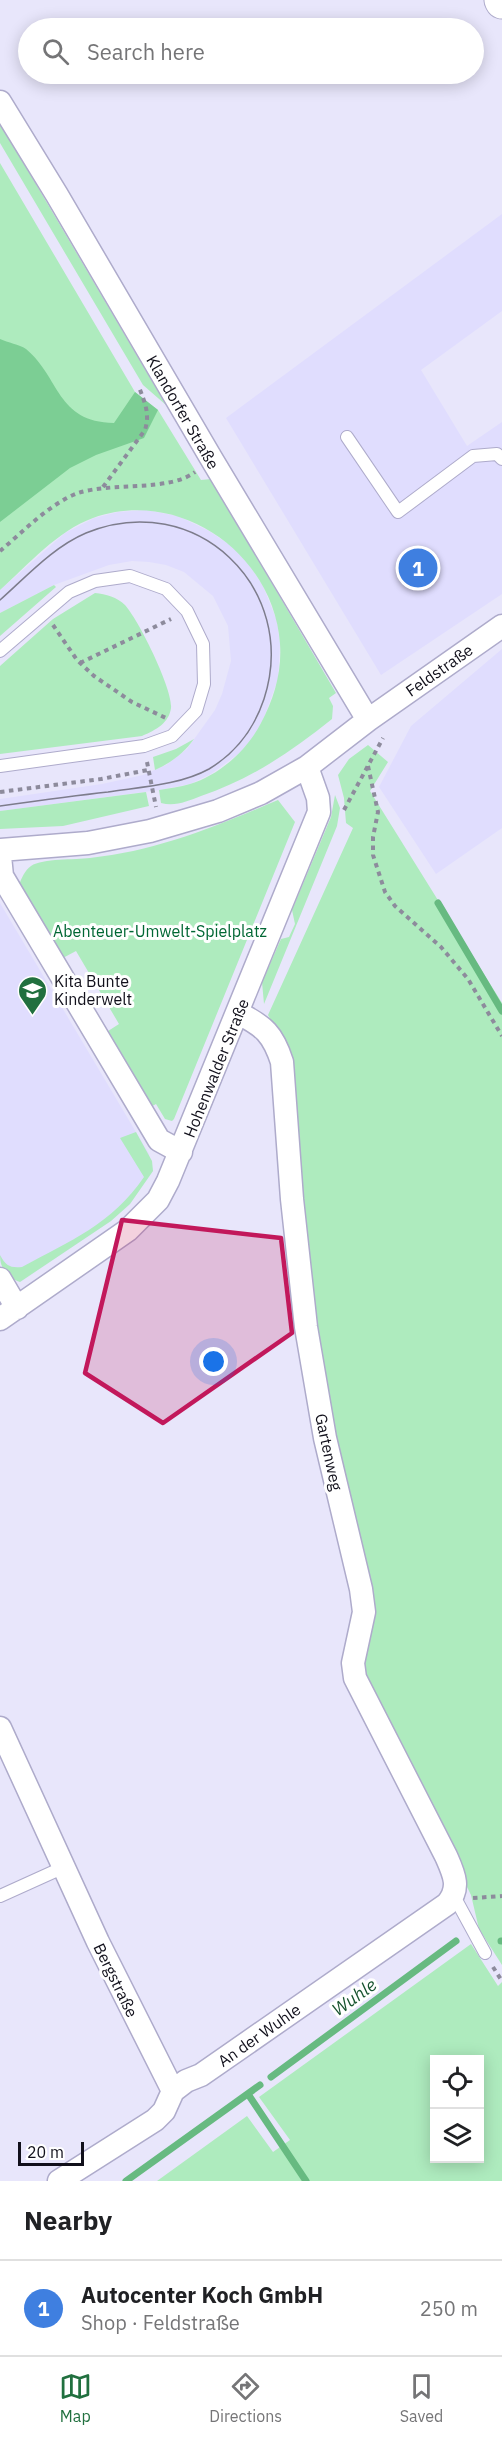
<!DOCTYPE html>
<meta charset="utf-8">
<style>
body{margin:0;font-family:"IBM Plex Sans",sans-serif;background:#f6f6f6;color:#202124}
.controls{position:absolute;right:18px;bottom:18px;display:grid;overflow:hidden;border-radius:0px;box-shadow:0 3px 15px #0003}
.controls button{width:54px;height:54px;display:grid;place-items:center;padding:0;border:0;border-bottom:2px solid #e0e0e0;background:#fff;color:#202124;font:30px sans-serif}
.scale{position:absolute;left:18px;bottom:15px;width:66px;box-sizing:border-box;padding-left:6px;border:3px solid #11101b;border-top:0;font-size:16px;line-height:21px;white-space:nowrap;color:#11101b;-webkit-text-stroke:4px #fff;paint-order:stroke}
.you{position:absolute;left:214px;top:1362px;width:21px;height:21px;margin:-15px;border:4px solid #fff;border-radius:50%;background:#1a73e8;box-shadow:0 0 0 9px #1a73e833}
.badge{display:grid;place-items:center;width:39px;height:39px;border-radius:50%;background:#21703f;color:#fff;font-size:20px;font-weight:700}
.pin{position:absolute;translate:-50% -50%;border:3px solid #fff;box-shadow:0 2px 6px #0006}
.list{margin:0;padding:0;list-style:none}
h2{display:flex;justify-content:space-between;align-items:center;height:78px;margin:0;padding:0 24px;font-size:26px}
h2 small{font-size:20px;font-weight:400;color:#757577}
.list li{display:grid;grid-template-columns:39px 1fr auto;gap:18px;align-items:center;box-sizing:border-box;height:96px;padding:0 24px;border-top:2px solid #e0e0e0}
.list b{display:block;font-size:22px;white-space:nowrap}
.list p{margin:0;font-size:20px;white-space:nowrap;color:#757577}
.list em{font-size:20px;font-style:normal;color:#757577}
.icon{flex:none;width:33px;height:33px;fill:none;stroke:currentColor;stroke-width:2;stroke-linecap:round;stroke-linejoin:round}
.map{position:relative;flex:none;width:502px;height:2181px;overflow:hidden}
.search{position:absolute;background:#fff;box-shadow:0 3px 15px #0003;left:18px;right:18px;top:18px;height:66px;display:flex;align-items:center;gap:15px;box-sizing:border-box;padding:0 21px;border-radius:33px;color:#757577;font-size:22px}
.sheet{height:174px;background:#fff}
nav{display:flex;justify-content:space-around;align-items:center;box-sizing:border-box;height:84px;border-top:2px solid #e0e0e0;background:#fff;font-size:16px;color:#757577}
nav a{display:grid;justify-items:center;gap:3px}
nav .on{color:#21703f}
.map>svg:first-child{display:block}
.built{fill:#e0ddfe}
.green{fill:#aeebbe;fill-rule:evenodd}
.forest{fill:#7cce94}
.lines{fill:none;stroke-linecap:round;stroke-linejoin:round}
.stream{stroke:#67ba81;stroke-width:7}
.lane-casing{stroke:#aeabcb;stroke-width:14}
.street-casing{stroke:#aeabcb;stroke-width:25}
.primary-casing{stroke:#aeabcb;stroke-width:35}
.path{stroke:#8d8b9c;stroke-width:4;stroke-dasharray:4.5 4.5;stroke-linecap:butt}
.lane{stroke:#fff;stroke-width:12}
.street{stroke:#fff;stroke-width:22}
.primary{stroke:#fff;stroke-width:33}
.tram{stroke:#7d7c8c;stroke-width:1.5}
.marked{fill:#c2185b;fill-opacity:0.2;stroke:#c2185b;stroke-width:4.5;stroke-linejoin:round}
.labels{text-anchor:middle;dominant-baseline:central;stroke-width:6;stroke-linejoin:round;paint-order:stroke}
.street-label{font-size:16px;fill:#11101b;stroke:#fff}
.park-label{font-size:16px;fill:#016734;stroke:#fff}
.poi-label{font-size:16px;fill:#11101b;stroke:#fff;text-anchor:start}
.water-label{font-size:18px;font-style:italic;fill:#16532e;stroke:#fff}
</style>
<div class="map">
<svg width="502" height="2181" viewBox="0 0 502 2181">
<rect width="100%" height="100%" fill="#e8e6fb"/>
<path class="built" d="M502,214v97l-81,59 46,76 35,-24v172l-121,81 -155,-257z
M146,510l32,6 31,15 21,14 18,18 15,23 14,35 3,23 -2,35 -13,36 -10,20 -14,17 -30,22 -21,10 -31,6 -159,21v-12l102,-15 41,-9 23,-10 21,-16 28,-39 7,-16 9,-33 -3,-35 -15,-30 -29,-24 -18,-7 -17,-3 -17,-1 -23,4 -55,20 -54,28v-23l65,-57 29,-15 24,-6z
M502,649v179l-66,46 -57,-87 32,-61z
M0,903l149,251 4,17 -23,33 -19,17 -91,61 -20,-19z"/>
<path class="green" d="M0,123l166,282 -23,-20 -143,-242z
M0,163l135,229 23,18 43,70 10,-1 125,214 -7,5 4,8 -1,13c-41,33 -81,60 -131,77 -13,5 -26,11 -40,7l-2,-13c10,-2 21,-3 31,-6 30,-9 57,-34 71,-61 13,-24 21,-51 19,-79 -6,-90 -100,-157 -187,-126 -36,13 -65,47 -93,72z
M54,585l2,2 -56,49v-23z
M95,593c11,1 22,4 30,12 13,14 48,84 46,103 -2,15 -15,22 -29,28l-142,18v-88l53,-47z
M194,739c-10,14 -23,24 -39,31l-2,-13 23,-8z
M368,745l20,17 -18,29 132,212v962l-23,-36 -8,-34 -105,-212 -21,-186 -38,-224 -25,-232 -14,-26 85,-187 -7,-5 -2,-25 -6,-23 11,-16z
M146,792l3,14 -86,20 -63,3v-18z
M335,795l5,13 -3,18 -73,178 -2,-22 19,-43 8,-2 6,-13 -3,-14 39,-93z
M278,800l17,22 -121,297 -2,2 -7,-2 -9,-15 -7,4 -44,-75 14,-9 -43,-73 -15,8 -42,-74c2,-6 6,-15 12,-19 12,-8 44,-6 59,-8 67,-7 127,-32 188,-58z
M136,1132l16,29 1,10 -23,33 -19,17 -91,61c-13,-5 -20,-13 -20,-27 6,11 10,13 22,12 48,-26 90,-43 122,-90l-24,-39z
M471,1944l27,42 4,-4v199h-345l90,-65 26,36 17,-12 -31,-43zM434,2060h46v98h-46z"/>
<path class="forest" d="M0,339c8,4 19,5 26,10 34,28 30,73 88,74l21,-31 23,18 -14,28 -48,17 -26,13 -70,54z"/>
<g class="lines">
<path class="stream" d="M438,903l64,108
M501,1941h1
M271,2077l185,-136
M248,2094l58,87
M126,2181l134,-96"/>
<defs>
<path id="lane" d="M347,437l51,75 75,-56 24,-2 5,5
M0,651l69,-59 26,-11 35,-5 36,13 21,22 16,33 1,40 -8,27 -24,25 -28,10 -144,20
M0,1896l62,-28
M454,1896l31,57"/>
<path id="street" d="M0,102l57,93 154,263 157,262
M0,850l88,-7 62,-12 68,-20 43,-18 46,-26 61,-47 134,-94
M0,856l2,20 157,264 22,12
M0,1279l17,29
M0,1319l128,-89 30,-30 10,-19 151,-369 -1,-14 -11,-31
M0,1728l98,214 75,149
M59,2181l96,-61 9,-9 9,-20 13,-10 15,-6 246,-171c14,-16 7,-30 -1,-48l-91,-178 -2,-15 11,-51 -3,-23 -36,-151 -19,-111 -14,-128 -10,-137c-9,-28 -18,-36 -44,-49"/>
<path id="primary" d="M501,0l1,2"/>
</defs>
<use href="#lane" class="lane-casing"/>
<use href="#street" class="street-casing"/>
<use href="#primary" class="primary-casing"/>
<path class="path" d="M103,487l42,-57c5,-16 0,-27 -6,-43
M0,551c23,-19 49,-47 78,-58 34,-11 91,-1 117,-21
M53,625l24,35 17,16 38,26 36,17
M80,663l91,-44
M147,762l9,45
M368,766l10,46 -5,25v18l12,37 10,14 46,41 27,32 34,57
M0,792l101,-13 47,-9
M344,810l39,-72
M473,1898l29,-2
M493,1967l9,14"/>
<use href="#lane" class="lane"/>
<use href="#street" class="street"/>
<use href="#primary" class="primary"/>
<path class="tram" d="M0,600c26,-23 53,-53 86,-67 109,-45 214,55 178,166 -10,30 -27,53 -55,70 -29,16 -68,18 -101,23 -36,4 -72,9 -108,14"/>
</g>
<path class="marked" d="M122,1220l159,18 11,95 -129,90 -78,-50z"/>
<defs>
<symbol id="school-pin" viewBox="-11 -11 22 30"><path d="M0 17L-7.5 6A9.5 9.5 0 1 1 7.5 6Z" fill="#21703f" stroke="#fff"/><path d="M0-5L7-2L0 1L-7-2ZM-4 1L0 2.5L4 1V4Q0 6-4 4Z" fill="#fff"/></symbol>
</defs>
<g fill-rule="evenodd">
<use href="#school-pin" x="16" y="974" width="33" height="45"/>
</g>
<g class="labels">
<g class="street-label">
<text transform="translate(183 412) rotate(60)">Klandorfer Straße</text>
<text transform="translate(439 670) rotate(-35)">Feldstraße</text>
<text transform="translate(216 1068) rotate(-68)">Hohenwalder Straße</text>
<text transform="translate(329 1452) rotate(78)">Gartenweg</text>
<text transform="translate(116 1980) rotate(64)">Bergstraße</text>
<text transform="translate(259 2035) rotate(-35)">An der Wuhle</text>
</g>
<g class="park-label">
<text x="160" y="931">Abenteuer-Umwelt-Spielplatz</text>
</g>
<g class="poi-label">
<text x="54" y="981">Kita Bunte<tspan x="54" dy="18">Kinderwelt</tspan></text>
</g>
<g class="water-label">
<text transform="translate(354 1997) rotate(-36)">Wuhle</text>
</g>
</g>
</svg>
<div class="controls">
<button><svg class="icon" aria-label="locate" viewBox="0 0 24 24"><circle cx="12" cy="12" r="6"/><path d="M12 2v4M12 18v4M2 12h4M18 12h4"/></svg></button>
<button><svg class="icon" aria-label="layers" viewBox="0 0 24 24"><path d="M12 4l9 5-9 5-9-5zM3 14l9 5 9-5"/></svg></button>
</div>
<div class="scale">20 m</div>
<div class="you"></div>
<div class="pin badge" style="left:418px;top:568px;background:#3f7fe0">1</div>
<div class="search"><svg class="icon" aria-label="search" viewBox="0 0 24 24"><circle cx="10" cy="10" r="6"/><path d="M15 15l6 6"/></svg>Search here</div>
</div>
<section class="sheet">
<h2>Nearby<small></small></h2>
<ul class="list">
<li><span class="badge" style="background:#3f7fe0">1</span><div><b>Autocenter Koch GmbH</b><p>Shop · Feldstraße</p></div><em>250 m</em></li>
</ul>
</section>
<nav>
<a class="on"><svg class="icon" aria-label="map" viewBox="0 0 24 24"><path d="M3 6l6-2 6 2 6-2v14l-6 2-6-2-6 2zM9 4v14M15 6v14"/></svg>Map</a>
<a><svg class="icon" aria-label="directions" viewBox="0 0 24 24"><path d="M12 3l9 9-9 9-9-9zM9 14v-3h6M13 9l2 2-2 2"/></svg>Directions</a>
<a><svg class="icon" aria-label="saved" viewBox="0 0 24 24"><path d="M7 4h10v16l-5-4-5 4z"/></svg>Saved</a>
</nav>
